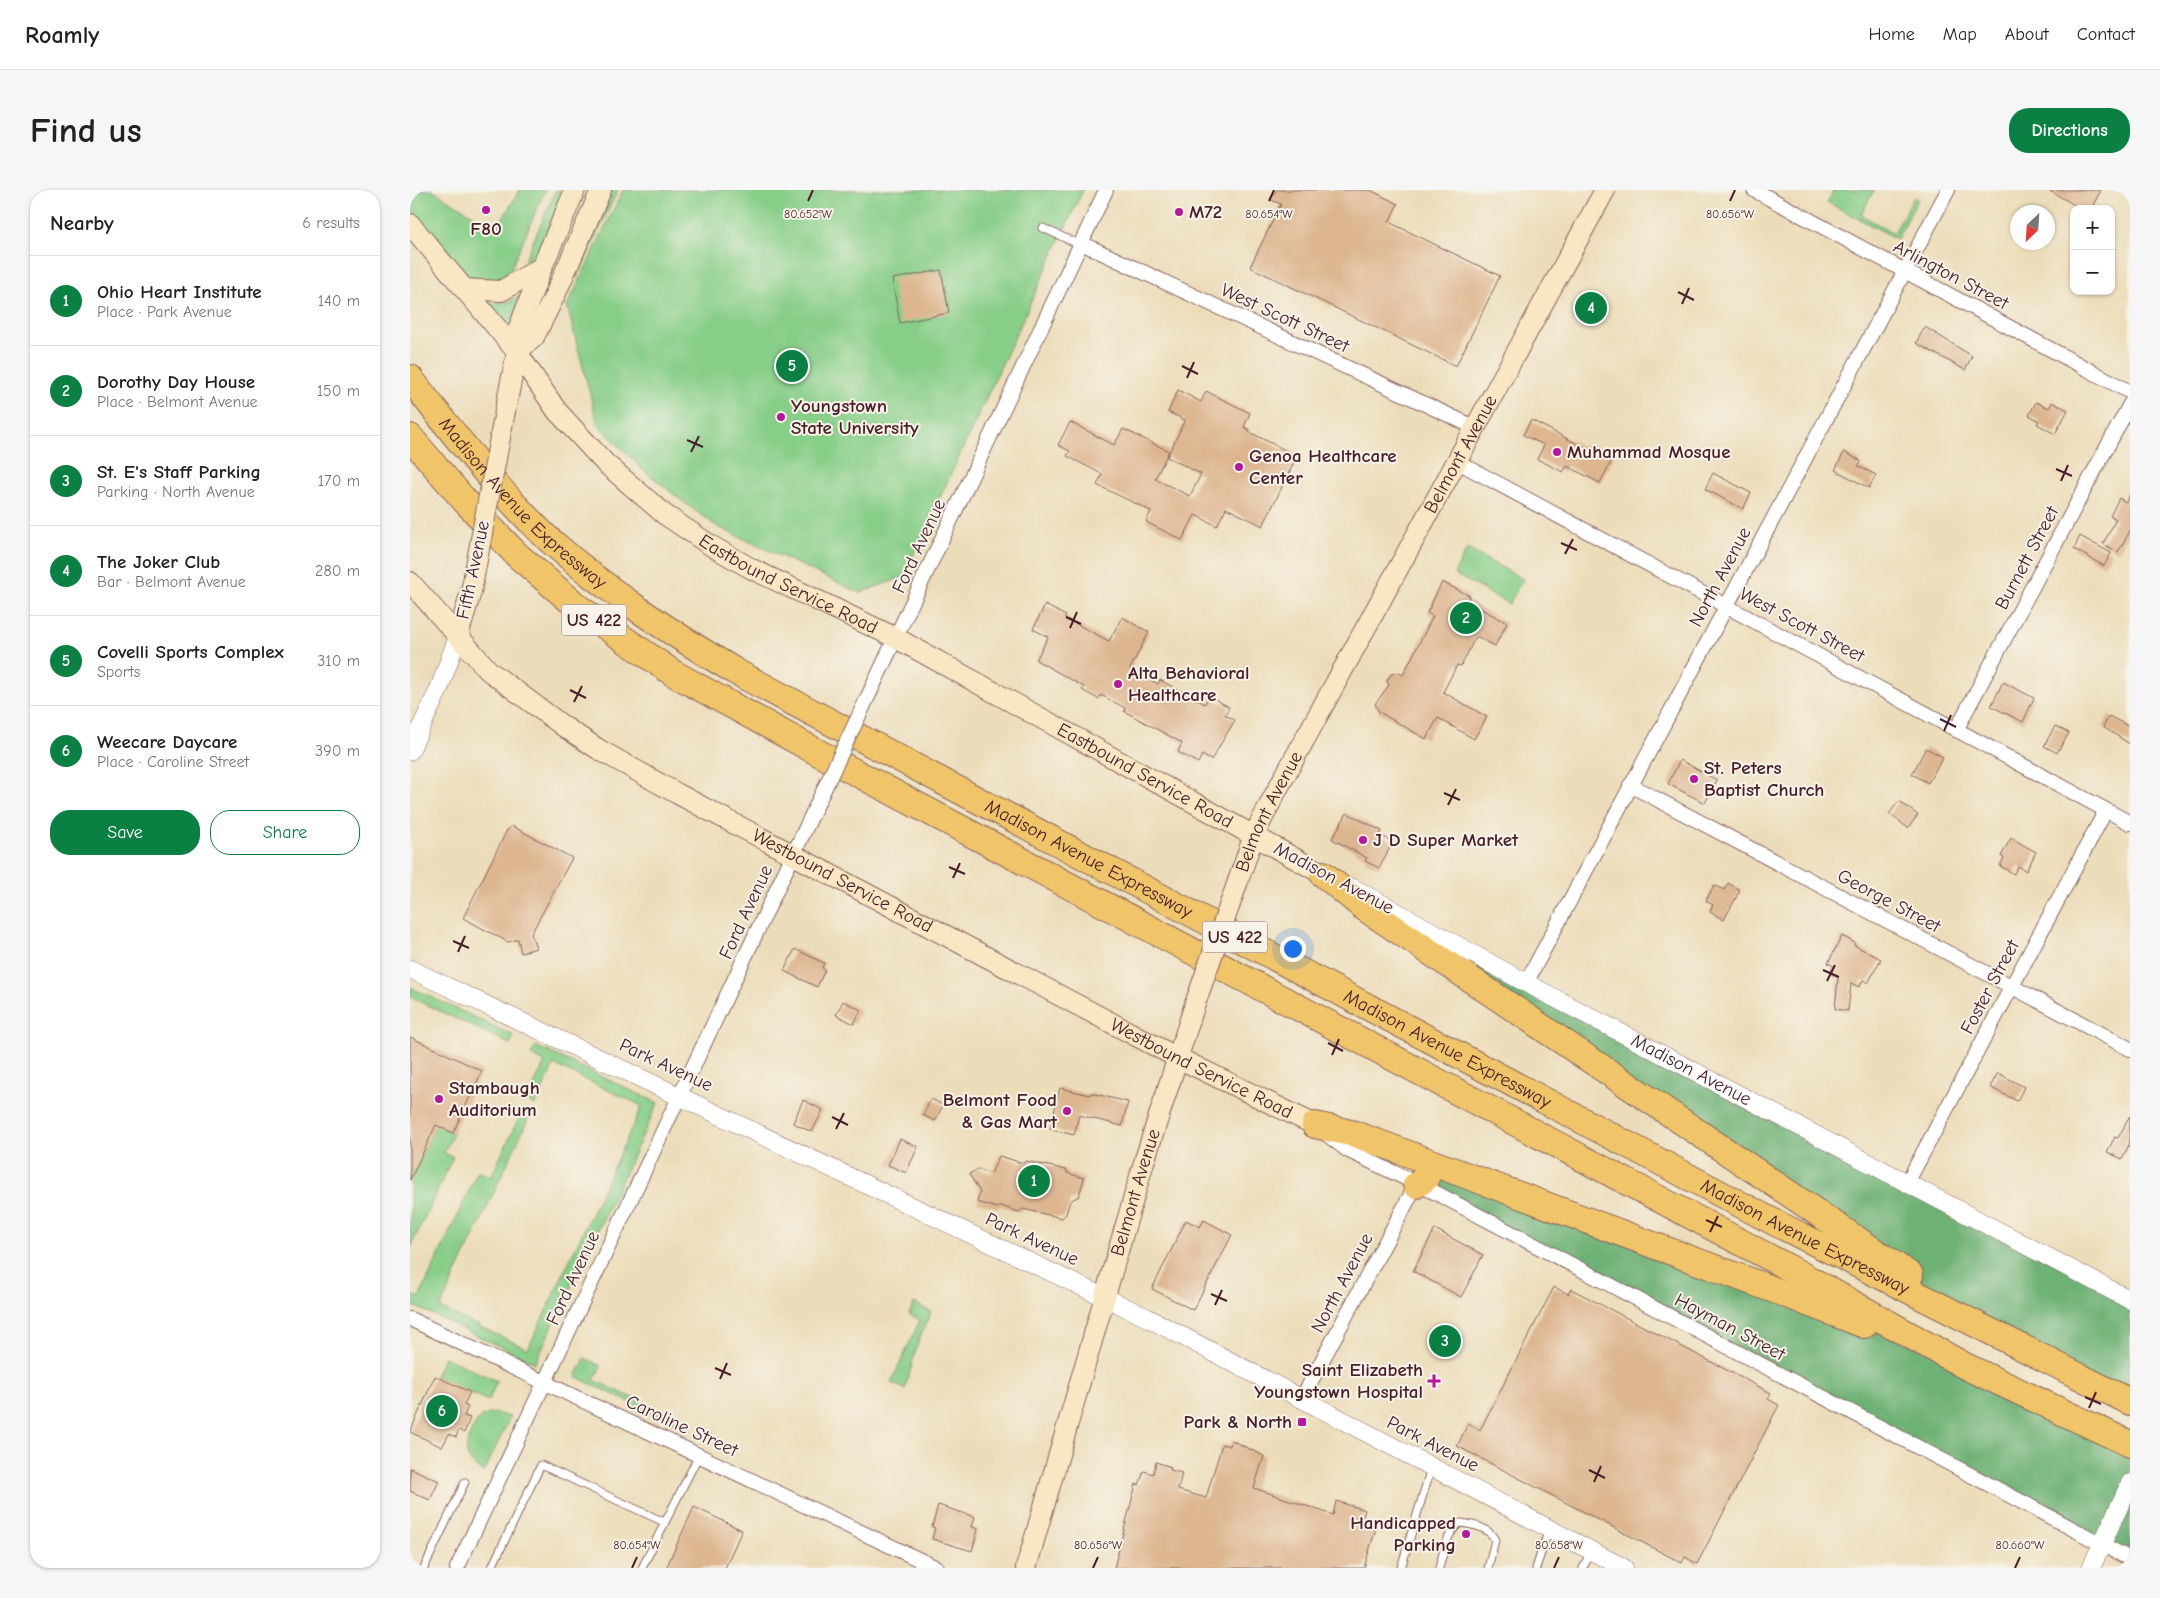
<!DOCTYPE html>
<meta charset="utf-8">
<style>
body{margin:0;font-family:"Comic Neue",sans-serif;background:#f6f6f6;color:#222}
.controls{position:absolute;right:15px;top:15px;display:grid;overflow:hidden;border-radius:10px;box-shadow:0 1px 4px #0004}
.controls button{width:45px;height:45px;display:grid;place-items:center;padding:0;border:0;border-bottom:1px solid #e0e0e0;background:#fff;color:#222;font:25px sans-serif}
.compass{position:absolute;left:1600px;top:15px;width:45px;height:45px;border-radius:50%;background:#fff;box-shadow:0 1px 4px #0004;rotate:205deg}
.you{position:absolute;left:882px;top:758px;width:18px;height:18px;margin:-12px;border:4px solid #fff;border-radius:50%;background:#1a73e8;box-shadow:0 0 0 8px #1a73e833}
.badge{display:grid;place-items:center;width:32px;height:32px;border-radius:50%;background:#0b8043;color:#fff;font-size:16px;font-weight:700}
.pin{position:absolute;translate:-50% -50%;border:2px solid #fff;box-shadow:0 1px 5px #0006}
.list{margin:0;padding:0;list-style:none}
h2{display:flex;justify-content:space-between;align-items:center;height:65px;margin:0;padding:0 20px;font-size:21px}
h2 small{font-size:16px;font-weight:400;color:#767676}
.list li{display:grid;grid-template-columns:32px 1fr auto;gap:15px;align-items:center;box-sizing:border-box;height:90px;padding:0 20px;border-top:1px solid #e0e0e0}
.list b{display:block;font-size:19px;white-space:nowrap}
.list p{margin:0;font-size:16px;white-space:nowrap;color:#767676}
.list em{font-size:16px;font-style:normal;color:#767676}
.actions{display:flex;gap:10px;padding:15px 20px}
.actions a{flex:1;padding:11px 0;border:1px solid #0b8043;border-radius:20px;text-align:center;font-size:18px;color:#0b8043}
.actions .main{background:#0b8043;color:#fff}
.map{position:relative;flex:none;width:1720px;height:1378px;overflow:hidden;border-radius:20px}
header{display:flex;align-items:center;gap:30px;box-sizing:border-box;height:70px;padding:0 25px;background:#fff;border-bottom:1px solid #e0e0e0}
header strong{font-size:24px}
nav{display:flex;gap:28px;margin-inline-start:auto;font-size:18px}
.intro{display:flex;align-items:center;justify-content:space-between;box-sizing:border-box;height:120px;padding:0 30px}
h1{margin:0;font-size:35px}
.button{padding:12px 22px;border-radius:20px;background:#0b8043;color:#fff;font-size:18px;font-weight:700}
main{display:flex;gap:30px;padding:0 30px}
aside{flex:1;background:#fff;border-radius:20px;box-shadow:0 1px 4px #0004}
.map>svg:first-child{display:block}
.green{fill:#87ce88;stroke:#68765a}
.forest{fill:#6db174;stroke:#5c6850}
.building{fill:#ddb690}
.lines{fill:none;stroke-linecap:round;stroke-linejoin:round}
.service-casing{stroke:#83625d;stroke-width:9}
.minor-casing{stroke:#83625d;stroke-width:16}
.tertiary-casing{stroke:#83625d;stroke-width:19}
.secondary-casing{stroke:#83625d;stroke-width:22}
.motorway-casing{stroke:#83625d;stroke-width:28}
.service{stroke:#fff;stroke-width:7}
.minor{stroke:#fff;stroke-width:14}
.tertiary{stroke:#fff;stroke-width:18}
.secondary{stroke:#f9e7c3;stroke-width:20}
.motorway{stroke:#f0c469;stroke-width:26}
.minor-bridge-casing{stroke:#83625d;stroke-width:16;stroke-linecap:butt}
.secondary-bridge-casing{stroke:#83625d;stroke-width:22;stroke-linecap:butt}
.minor-bridge{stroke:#fff;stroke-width:14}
.secondary-bridge{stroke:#f9e7c3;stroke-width:20}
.ticks{fill:none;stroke:#4a1f2b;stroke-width:2}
.poi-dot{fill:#b5179e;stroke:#f7f3e8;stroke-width:2}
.labels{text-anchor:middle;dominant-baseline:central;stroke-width:4;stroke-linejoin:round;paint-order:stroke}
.shield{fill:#f7f3e8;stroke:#7e5f64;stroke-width:1}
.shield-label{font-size:18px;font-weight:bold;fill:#4a1f2b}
.poi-label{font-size:19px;font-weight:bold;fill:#4a1f2b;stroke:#f7f3e8;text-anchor:start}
.street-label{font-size:19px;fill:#4a1f2b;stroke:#f7f3e8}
.ticks-label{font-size:12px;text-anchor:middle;fill:#4a1f2b;stroke:#f7f3e8;stroke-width:4;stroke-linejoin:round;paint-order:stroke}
</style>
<header>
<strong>Roamly</strong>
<nav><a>Home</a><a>Map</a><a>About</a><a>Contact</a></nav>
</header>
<div class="intro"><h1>Find us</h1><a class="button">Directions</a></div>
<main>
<aside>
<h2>Nearby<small>6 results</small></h2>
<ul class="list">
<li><span class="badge">1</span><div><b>Ohio Heart Institute</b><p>Place · Park Avenue</p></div><em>140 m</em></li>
<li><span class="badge">2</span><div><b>Dorothy Day House</b><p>Place · Belmont Avenue</p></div><em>150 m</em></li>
<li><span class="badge">3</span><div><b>St. E's Staff Parking</b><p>Parking · North Avenue</p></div><em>170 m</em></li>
<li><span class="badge">4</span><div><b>The Joker Club</b><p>Bar · Belmont Avenue</p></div><em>280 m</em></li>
<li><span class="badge">5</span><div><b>Covelli Sports Complex</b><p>Sports</p></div><em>310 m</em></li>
<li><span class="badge">6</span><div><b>Weecare Daycare</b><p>Place · Caroline Street</p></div><em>390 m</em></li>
</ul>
<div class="actions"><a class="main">Save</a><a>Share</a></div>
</aside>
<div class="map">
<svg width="1720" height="1378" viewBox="0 0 1720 1378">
<rect width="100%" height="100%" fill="#f7f3e8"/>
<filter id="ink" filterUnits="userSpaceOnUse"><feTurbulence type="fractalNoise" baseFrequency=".02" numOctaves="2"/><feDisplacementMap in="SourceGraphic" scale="10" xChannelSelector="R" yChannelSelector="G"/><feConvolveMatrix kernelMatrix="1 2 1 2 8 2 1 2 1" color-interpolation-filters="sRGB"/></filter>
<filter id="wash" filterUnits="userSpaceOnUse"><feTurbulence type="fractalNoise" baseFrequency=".0096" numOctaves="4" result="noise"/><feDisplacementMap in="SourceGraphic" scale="20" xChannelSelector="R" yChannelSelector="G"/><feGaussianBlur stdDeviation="1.12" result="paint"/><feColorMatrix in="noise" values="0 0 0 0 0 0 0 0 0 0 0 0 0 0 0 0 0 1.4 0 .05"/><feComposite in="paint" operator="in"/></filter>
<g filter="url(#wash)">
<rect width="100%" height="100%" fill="#ecddba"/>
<path class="green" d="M0,0h22l64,39 24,-39h25l-39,90 -15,2 -14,-3 -12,-5 -15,-14 -40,-54z
M146,0h5l2,7 -31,67 -12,7z
M200,0h8l-41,87 -5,-2z
M213,0h460l-180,387 -43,16 -142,-66 -36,-26 -41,-33 -43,-43 -31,-119z
M1424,0h40l-13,25 33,18 20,-36 4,2 -21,40 -70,-37z
M117,103l-15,39 -27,-29 23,-1z
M1057,359l56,30 -14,25 -55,-30z
M0,797l104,49 -4,8 -100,-47z
M126,856l122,57 -123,260 -125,-59v-10l9,4 59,-127 13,6 32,-68 8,4 -91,195 88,41 114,-243 -88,-41 -19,40 -9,-4 19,-39 -14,-7z
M26,935l17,8 -9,20 9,4 -43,92v-69z
M504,1113l17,9 -12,27 -14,50 -14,-6 29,-63 -11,-6z
M34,1167l53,24 -9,20 -53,-25z
M175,1168l16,8 -7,14 89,41 -2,5 -105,-49z
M86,1223l14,4 -26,55c-7,-3 -15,-10 -17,-17 -2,-10 5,-28 11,-35 4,-5 12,-6 18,-7z"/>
<path class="forest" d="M953,717l767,393v102l-124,-63z
M1021,974l351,129 183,73 165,78v115l-692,-365z"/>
<g id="blocks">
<path class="building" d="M866,0h94l28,14 -9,18 111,54 -44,90 -206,-99 31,-63 -10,-4z
M1638,0h53l-10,19h-9z
M531,80l8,43 -49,10 -8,-44z
M1515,137l47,29 -7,14 -49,-27z
M768,200l23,12 5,-11 44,22 -6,14 6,3 -1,2 48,24 -34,70 -37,-18 -9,18 -22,-11 -13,25 -36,-18 5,-11 -54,-26 5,-11 -35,-18 3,-5 -12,-6 12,-23 44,23 9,-16 46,22 -14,28 35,17 11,-22 -34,-17 18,-37 -17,-8z
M1626,212l13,6 3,-6 16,8 -13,24 -18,-10 2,-3 -10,-6z
M1121,230l60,31 2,-5 21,10 -14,27 -33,-17 -4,6 -26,-13 7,-14 -21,-10z
M1434,262l17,9 -3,5 18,9 -7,13 -34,-18z
M1303,283l38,20 -8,16 -38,-20z
M1720,304v37l-12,21 -15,-8 13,-25 -6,-3 9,-18 7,4z
M1670,346l31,17 -7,13 -30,-17z
M1032,392l28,14 -3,5 40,22 -12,23 -17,-9 -3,1 -14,28 -4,-1 -14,27 44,25 -13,22 -36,-21 -12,21 -47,-27 -4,-8 14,-19 -2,-4 4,-7 8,-1 4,2 30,-59 -6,-3z
M635,415l21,11 -1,2 44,23 13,-24 27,15 -19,37 28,15 2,-4 45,24 4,-8 20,11 -4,8 10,5 -24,40 -9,-5 -4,8 -20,-11 4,-9 -58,-32 1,-3 -24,-13 -3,4 -16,-9 2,-3 -48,-27 12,-23 -15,-8z
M1593,492l31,16 -11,24 -32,-16z
M1699,526l21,11v17l-27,-17z
M1645,536l14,7 -12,20 -13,-7z
M1516,558l17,9 -15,26 -16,-9z
M1270,570l37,20 -12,23 -37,-19z
M1489,611l19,14 -10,13 -19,-14z
M937,623l35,18 -2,4 13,7 -14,26 -14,-7 2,-3 -35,-19z
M102,636l60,32 -41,76 5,14 -15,5 -3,-14 -10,3 -45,-24 44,-88z
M1601,648l25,14 -10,19 -8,-5 -4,8 -14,-8 4,-8 -3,-2z
M1318,693l12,7 -16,30 -14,-8 3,-7 -7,-4 8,-16 10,5z
M1432,746l13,7 -1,2 27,14 -13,24 -5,-3 -4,7 -8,-4 -3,28 -13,-2 3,-31 -8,-5 4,-7 -6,-3z
M385,759l29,14 -2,5 3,2 -8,17 -33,-16z
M433,811l18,9 -7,14 -18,-9z
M0,847l72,34 -29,62 -17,-8 -26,55z
M1588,883l26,14 -7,14 -27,-14z
M650,898l30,7 1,-2 37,9 -6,24 -43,-11 -5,20 -24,-6z
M521,909l12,6 -8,16 -12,-6z
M393,910l20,10 -11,22 -19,-9z
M1720,926v27l-8,16 -15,-7 8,-15 3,1z
M490,949l18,8 -12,26 -18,-8z
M589,966l24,7 3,-2 41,9v3l17,5 -5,18 -9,5 -4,13 -4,4 -39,-9 -4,3 -18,-6 -4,2 -20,-6 3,-10 -11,-18 9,-5 13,5z
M776,1030l14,7 4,-7 28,15 -39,75 -41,-21z
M1025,1039l48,26 -22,42 -48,-26z
M1144,1097l14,7 3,-5 200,104 -3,6 11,6 -82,159 -12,-7 -3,6 -225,-117 11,-22 12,6z
M25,1186l35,16 -6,13 4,2 -4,9 6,2 -6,15 -5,-3 -3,7 -7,-3 -7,13 -32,-15z
M821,1250l33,16 -10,32 79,27 3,-14 29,9 -4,13 15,5 -12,40h-250l22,-84 3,1 5,-14 9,3 3,-12 15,5 -1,3 12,3 -4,17 28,8 16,-54 8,2z
M0,1278l29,13 -9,19 -20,-9z
M528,1315l37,12 -3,10 6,2 -6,22 -40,-12 3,-11 -3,-1z
M284,1317l48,23 -17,38h-59z"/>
</g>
</g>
<g filter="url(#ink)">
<use href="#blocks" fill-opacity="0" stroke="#83625d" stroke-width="1"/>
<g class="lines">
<defs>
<path id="service" d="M633,38l37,17
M14,1378l41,-86
M84,1378l-2,-1 49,-102 123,57
M232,1378l57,-113
M991,1378l30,-100
M1029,1378c5,-16 7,-35 21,-45 14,2 29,4 35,17l-7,28
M1126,1378l13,-39
M1173,1378l8,-17"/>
<path id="minor" d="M1344,0l376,202
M671,53l393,184
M1046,271l674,362
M462,498l234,-498
M1546,540l174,-326
M1220,595l500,264
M1116,793l422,-793
M915,943l22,17 91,44 692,365
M1497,993l199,-373
M0,1129l527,249
M891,1210l115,-215
M47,1378l353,-749"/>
<g id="tertiary">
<path d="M0,561l29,-62 19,-53"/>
<path id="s1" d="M943,698l173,95 604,317"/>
<path d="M0,779l736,348 478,251"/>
<path d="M1681,1378l39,-85"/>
</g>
<g id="secondary">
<path id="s2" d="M0,34l107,128 40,59 48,52 59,51 46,31 42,24 144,69 427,236"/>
<path d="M54,99l37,2 41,-24"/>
<path d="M107,162l17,-15 21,-42 46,-105"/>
<path d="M95,221l12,-59 1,-22 24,-63 33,-77"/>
<path id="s3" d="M0,392l79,89 74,55 35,23 80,45 498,263 139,68"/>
<path d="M48,446l13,-44"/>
<path id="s4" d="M828,691l16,-46 22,-43 329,-602"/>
<path id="s5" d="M616,1378l118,-406 51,-158"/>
</g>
<g id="motorway">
<path id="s6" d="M0,188c29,38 59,75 91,112 17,18 34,38 53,54 57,50 119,90 184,129l1030,546 362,183"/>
<path d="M0,247l55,64 52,54 62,53 94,65 144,79 976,518 172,96 165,78"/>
<path d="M913,684l40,33 547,368"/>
<path d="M905,935l40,9 427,159 82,32"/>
<path d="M1006,995l10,-7 5,-14"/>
</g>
</defs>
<use href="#service" class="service-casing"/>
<use href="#minor" class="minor-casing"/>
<use href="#tertiary" class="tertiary-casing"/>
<use href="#secondary" class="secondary-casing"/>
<use href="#motorway" class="motorway-casing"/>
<use href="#service" class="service"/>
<use href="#minor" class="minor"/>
<use href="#tertiary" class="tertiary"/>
<use href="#secondary" class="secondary"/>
<use href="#motorway" class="motorway"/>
<defs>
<path id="minor-bridge" d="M400,629l62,-131"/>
<path id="secondary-bridge" d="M61,402l34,-181
M785,814l43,-123"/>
</defs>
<use href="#minor-bridge" class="minor-bridge-casing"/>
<use href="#secondary-bridge" class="secondary-bridge-casing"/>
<use href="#minor-bridge" class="minor-bridge"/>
<use href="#secondary-bridge" class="secondary-bridge"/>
</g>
</g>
<path class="ticks" d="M398,11l5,-11M859,11l5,-11M1320,11l5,-11M1268,102l16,8M1272,114l7,-16M772,176l16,8M777,188l7,-16M277,250l16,7M281,262l8,-16M1646,279l16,7M1651,291l7,-16M1151,353l16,7M1155,364l8,-15M656,427l15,7M660,438l7,-16M160,500l16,8M164,512l8,-16M1530,529l16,8M1534,541l7,-16M1034,603l16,7M1038,615l8,-16M539,677l16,7M543,688l7,-15M43,751l16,7M48,762l7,-16M1413,780l16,7M1417,791l8,-16M918,853l15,8M922,865l7,-16M422,927l16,8M426,939l8,-16M1296,1030l16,7M1300,1042l8,-16M801,1104l16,7M805,1115l7,-15M305,1178l16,7M310,1189l7,-16M1675,1207l16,7M1679,1218l7,-16M1179,1280l16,8M1184,1292l7,-16M222,1378l5,-11M683,1378l5,-11M1144,1378l5,-11M1605,1378l5,-11"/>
<g class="poi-dot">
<circle cx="76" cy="20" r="5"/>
<circle cx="769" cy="22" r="5"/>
<circle cx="371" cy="227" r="5"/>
<circle cx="1147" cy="262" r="5"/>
<circle cx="829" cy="277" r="5"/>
<circle cx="708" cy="494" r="5"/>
<circle cx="1284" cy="589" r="5"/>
<circle cx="953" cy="650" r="5"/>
<circle cx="29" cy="909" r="5"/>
<circle cx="657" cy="921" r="5"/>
<path d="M1021.5 1183.5h5v5h5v5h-5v5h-5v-5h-5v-5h5z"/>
<rect x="887" y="1227" width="10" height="10" rx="2.5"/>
<circle cx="1056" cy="1344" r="5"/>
</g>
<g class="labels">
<g class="shield">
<rect x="151.5" y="414.5" width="65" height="31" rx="4"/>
<rect x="792.5" y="731.5" width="65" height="31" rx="4"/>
</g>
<g class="shield-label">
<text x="184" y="430">US 422</text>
<text x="825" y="747">US 422</text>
</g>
<g class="poi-label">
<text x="779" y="22">M72</text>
<text x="76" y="39" text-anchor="middle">F80</text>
<text x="381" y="216">Youngstown<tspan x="381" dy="22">State University</tspan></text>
<text x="1157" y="262">Muhammad Mosque</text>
<text x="839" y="266">Genoa Healthcare<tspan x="839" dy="22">Center</tspan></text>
<text x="718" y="483">Alta Behavioral<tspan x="718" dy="22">Healthcare</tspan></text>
<text x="1294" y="578">St. Peters<tspan x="1294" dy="22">Baptist Church</tspan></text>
<text x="963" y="650">J D Super Market</text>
<text x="39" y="898">Stambaugh<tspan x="39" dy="22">Auditorium</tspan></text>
<text x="647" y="910" text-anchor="end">Belmont Food<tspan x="647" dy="22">&amp; Gas Mart</tspan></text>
<text x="1013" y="1180" text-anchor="end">Saint Elizabeth<tspan x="1013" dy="22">Youngstown Hospital</tspan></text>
<text x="882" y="1232" text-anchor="end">Park &amp; North</text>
<text x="1046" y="1333" text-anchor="end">Handicapped<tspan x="1046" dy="22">Parking</tspan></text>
</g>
<g class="street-label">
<text transform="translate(1541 85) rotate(28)">Arlington Street</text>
<text transform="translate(875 128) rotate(25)">West Scott Street</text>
<text stroke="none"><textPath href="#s4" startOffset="482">Belmont Avenue</textPath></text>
<text stroke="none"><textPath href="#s6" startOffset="169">Madison Avenue Expressway</textPath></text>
<text transform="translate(509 356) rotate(-65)">Ford Avenue</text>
<text transform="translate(1617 368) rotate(-62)">Burnett Street</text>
<text transform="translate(63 380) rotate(-78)">Fifth Avenue</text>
<text transform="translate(1310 387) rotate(-62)">North Avenue</text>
<text stroke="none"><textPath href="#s2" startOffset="530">Eastbound Service Road</textPath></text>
<text transform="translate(1392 435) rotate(28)">West Scott Street</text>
<text stroke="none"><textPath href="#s2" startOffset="935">Eastbound Service Road</textPath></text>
<text stroke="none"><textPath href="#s4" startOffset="76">Belmont Avenue</textPath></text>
<text stroke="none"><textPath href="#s6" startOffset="842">Madison Avenue Expressway</textPath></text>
<text transform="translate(924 688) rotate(28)">Madison Avenue</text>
<text stroke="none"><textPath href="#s3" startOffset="531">Westbound Service Road</textPath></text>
<text transform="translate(1479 711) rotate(28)">George Street</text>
<text transform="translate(336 722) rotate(-65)">Ford Avenue</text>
<text transform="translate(1580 797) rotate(-62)">Foster Street</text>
<text stroke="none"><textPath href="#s6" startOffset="1248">Madison Avenue Expressway</textPath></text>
<text transform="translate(256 875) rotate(25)">Park Avenue</text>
<text stroke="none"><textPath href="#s3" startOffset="936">Westbound Service Road</textPath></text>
<text stroke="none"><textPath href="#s1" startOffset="384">Madison Avenue</textPath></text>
<text stroke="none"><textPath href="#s5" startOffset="391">Belmont Avenue</textPath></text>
<text stroke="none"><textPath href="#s6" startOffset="1652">Madison Avenue Expressway</textPath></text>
<text transform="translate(622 1049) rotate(25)">Park Avenue</text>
<text transform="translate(163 1088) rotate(-65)">Ford Avenue</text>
<text transform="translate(932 1093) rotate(-62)">North Avenue</text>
<text transform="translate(1320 1137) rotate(28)">Hayman Street</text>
<text transform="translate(272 1236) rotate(25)">Caroline Street</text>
<text transform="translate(1023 1254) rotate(27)">Park Avenue</text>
</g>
</g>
<g class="ticks-label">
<text x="398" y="28">80.652°W</text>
<text x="859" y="28">80.654°W</text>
<text x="1320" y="28">80.656°W</text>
<text x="227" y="1359">80.654°W</text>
<text x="688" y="1359">80.656°W</text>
<text x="1149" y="1359">80.658°W</text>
<text x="1610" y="1359">80.660°W</text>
</g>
</svg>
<div class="controls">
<button>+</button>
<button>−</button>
</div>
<svg class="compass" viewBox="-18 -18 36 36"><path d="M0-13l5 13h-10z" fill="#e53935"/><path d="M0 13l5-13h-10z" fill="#767676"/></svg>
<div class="you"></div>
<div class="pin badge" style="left:624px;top:991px">1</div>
<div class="pin badge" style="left:1056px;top:428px">2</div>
<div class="pin badge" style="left:1035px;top:1151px">3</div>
<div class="pin badge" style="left:1181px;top:118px">4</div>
<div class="pin badge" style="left:382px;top:176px">5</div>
<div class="pin badge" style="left:32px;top:1221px">6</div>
</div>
</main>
